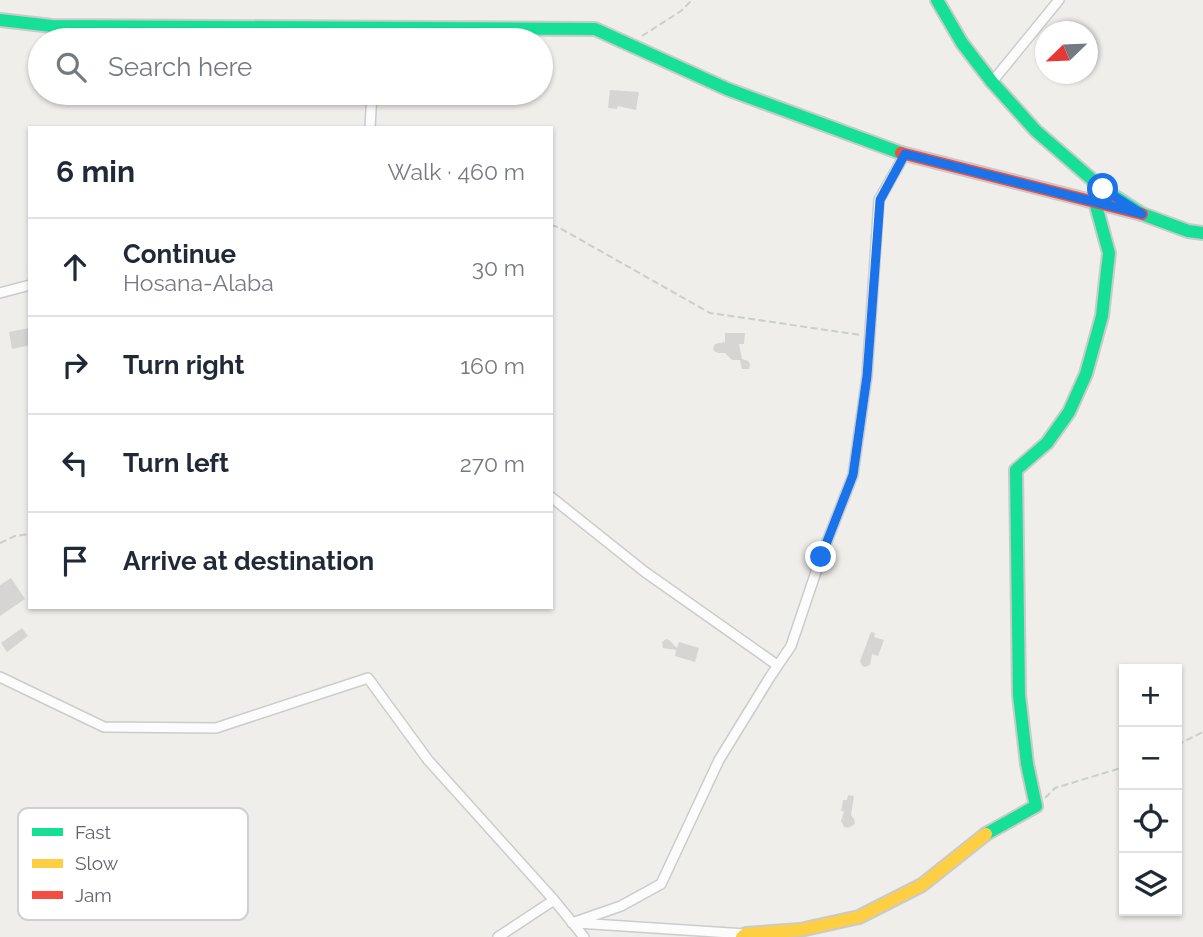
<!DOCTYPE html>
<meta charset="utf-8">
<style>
body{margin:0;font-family:Raleway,sans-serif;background:#f6f6f7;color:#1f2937}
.controls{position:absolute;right:21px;bottom:21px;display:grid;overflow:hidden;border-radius:0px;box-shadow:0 2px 5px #0004}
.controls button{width:63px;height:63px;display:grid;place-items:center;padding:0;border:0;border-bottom:2px solid #e0e1e3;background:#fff;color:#1f2937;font:35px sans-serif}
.compass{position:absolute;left:1035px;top:21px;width:63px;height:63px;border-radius:50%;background:#fff;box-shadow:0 2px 5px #0004;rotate:247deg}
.stop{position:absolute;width:21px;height:21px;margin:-16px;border:5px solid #1a73e8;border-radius:50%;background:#fff}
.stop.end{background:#1a73e8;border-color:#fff;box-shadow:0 2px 7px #0008}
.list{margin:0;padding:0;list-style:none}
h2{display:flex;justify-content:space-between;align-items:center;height:91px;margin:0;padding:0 28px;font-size:30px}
h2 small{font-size:23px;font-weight:400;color:#747a83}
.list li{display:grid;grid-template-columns:46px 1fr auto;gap:21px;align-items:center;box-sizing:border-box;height:98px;padding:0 28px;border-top:2px solid #e0e1e3}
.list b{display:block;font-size:26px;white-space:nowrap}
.list p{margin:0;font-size:23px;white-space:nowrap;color:#747a83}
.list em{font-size:23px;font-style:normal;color:#747a83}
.icon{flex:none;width:38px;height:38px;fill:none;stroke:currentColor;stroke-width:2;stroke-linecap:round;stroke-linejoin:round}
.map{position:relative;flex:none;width:1203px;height:937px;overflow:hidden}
.search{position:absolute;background:#fff;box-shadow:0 2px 5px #0004;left:28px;top:28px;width:525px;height:77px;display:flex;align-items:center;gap:18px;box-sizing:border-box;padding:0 24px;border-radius:38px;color:#747a83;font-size:26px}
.panel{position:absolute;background:#fff;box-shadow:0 2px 5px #0004;left:28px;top:126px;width:525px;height:483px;border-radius:0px}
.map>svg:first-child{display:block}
.building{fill:#d6d5d3}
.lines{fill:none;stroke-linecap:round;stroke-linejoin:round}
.street-casing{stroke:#cbcccc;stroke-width:12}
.fast-casing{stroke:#cacacb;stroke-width:16}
.slow-casing{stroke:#cacacb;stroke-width:16}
.jam-casing{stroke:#cacacb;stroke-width:16}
.path{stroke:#cacfcc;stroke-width:2;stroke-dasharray:7 3.5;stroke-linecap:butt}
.street{stroke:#fdfcfc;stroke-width:9}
.fast{stroke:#16e098;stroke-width:12}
.slow{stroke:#ffcf43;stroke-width:12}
.jam{stroke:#f24e42;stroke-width:12}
.route{stroke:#1a73e8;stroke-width:9}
.key{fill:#fff;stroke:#cfd0d2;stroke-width:2}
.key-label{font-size:19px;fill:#5f6368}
</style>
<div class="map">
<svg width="1203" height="937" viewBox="0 0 1203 937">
<rect width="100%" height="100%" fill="#efeeea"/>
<path class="building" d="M610,90l29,2 -3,18 -18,-4 -1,3 -9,-1z
M29,328l1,17 -18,4 -3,-17z
M725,333h20l-1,11h-5l3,15 6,2 2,3 -1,5h-7l-2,-9h-8l-7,-7h-7l-4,-2 -1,-3 2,-4 10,-2z
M11,578l14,21 -25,17v-31z
M22,628l6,8 -21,16 -6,-9z
M871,632l4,1 -1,4 10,3 -6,16 -6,-2 -2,11 -5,2 -3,-1 -2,-5z
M666,639l3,1 8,8 2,-6 20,6 -4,14 -20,-6 1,-6 -13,-2 -1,-6z
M848,795l6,1 -3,19 3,4 1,5 -7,4 -4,-1 -3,-6 3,-10h-3l2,-11h4z"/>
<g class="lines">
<defs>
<path id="street" d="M992,82l67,-82
M370,128l2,-35
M0,293l30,-8
M551,497l94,75 132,93
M0,677l104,50 112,1 152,-50 60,82 126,140 30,37
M572,923l49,-17 40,-22 58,-124 51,-83 21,-31 30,-89 32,-82 14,-99 12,-176 26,-46
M577,923l169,11
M498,937l56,-37"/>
<path id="fast" d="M937,0l25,43 30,39 44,49 67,58 39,25 46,17 15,2
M0,20l52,6 543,3 132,60 174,64
M986,834l50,-28 -9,-42 -8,-69 -3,-225 31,-27 22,-31 17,-38 16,-58 7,-63 -14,-51"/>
<path id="slow" d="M742,937l4,-3 54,-4 59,-13 63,-32 64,-51"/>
<path id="jam" d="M901,153l241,61"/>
</defs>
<use href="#street" class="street-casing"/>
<use href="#fast" class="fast-casing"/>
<use href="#slow" class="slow-casing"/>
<use href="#jam" class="jam-casing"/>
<path class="path" d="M642,36l39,-25 11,-11
M551,225l7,2 152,86 151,22
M0,543l15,-7 15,-2
M1177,745l26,-13
M1045,798l10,-10 69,-21"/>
<use href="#street" class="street"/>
<use href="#fast" class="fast"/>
<use href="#slow" class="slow"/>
<use href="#jam" class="jam"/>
</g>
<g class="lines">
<path class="route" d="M821,557l32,-82 14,-99 13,-176 25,-46 237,60 -39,-25"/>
</g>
<rect x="18" y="808" width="230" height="112" rx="10" class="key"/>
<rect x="32" y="828" width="31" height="8" fill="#16e098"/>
<rect x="32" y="859" width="31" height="9" fill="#ffcf43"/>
<rect x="32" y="891" width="31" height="8" fill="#f24e42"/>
<g class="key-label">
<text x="75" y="839">Fast</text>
<text x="75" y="870">Slow</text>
<text x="75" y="902">Jam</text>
</g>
</svg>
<div class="controls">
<button>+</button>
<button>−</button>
<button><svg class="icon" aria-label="locate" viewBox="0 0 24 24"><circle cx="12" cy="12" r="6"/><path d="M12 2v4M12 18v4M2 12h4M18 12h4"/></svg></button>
<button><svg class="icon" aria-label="layers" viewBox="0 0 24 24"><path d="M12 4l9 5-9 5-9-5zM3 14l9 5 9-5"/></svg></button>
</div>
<svg class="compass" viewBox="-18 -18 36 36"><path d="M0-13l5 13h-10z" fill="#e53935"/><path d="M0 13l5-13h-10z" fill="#747a83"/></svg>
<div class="stop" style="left:1103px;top:189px"></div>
<div class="stop end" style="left:821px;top:557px"></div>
<div class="search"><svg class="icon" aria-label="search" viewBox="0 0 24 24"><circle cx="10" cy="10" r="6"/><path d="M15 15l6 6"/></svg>Search here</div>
<section class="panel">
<h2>6 min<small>Walk · 460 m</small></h2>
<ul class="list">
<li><svg class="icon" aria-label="ahead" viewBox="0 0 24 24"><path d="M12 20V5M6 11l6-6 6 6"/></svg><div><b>Continue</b><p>Hosana-Alaba</p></div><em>30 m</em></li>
<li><svg class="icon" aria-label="right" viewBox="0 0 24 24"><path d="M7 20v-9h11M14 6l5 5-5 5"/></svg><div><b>Turn right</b></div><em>160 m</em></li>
<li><svg class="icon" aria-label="left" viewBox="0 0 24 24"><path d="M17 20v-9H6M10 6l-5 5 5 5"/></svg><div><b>Turn left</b></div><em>270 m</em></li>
<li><svg class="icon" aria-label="arrive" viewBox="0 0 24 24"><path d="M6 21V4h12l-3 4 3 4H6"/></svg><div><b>Arrive at destination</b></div></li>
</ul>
</section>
</div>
